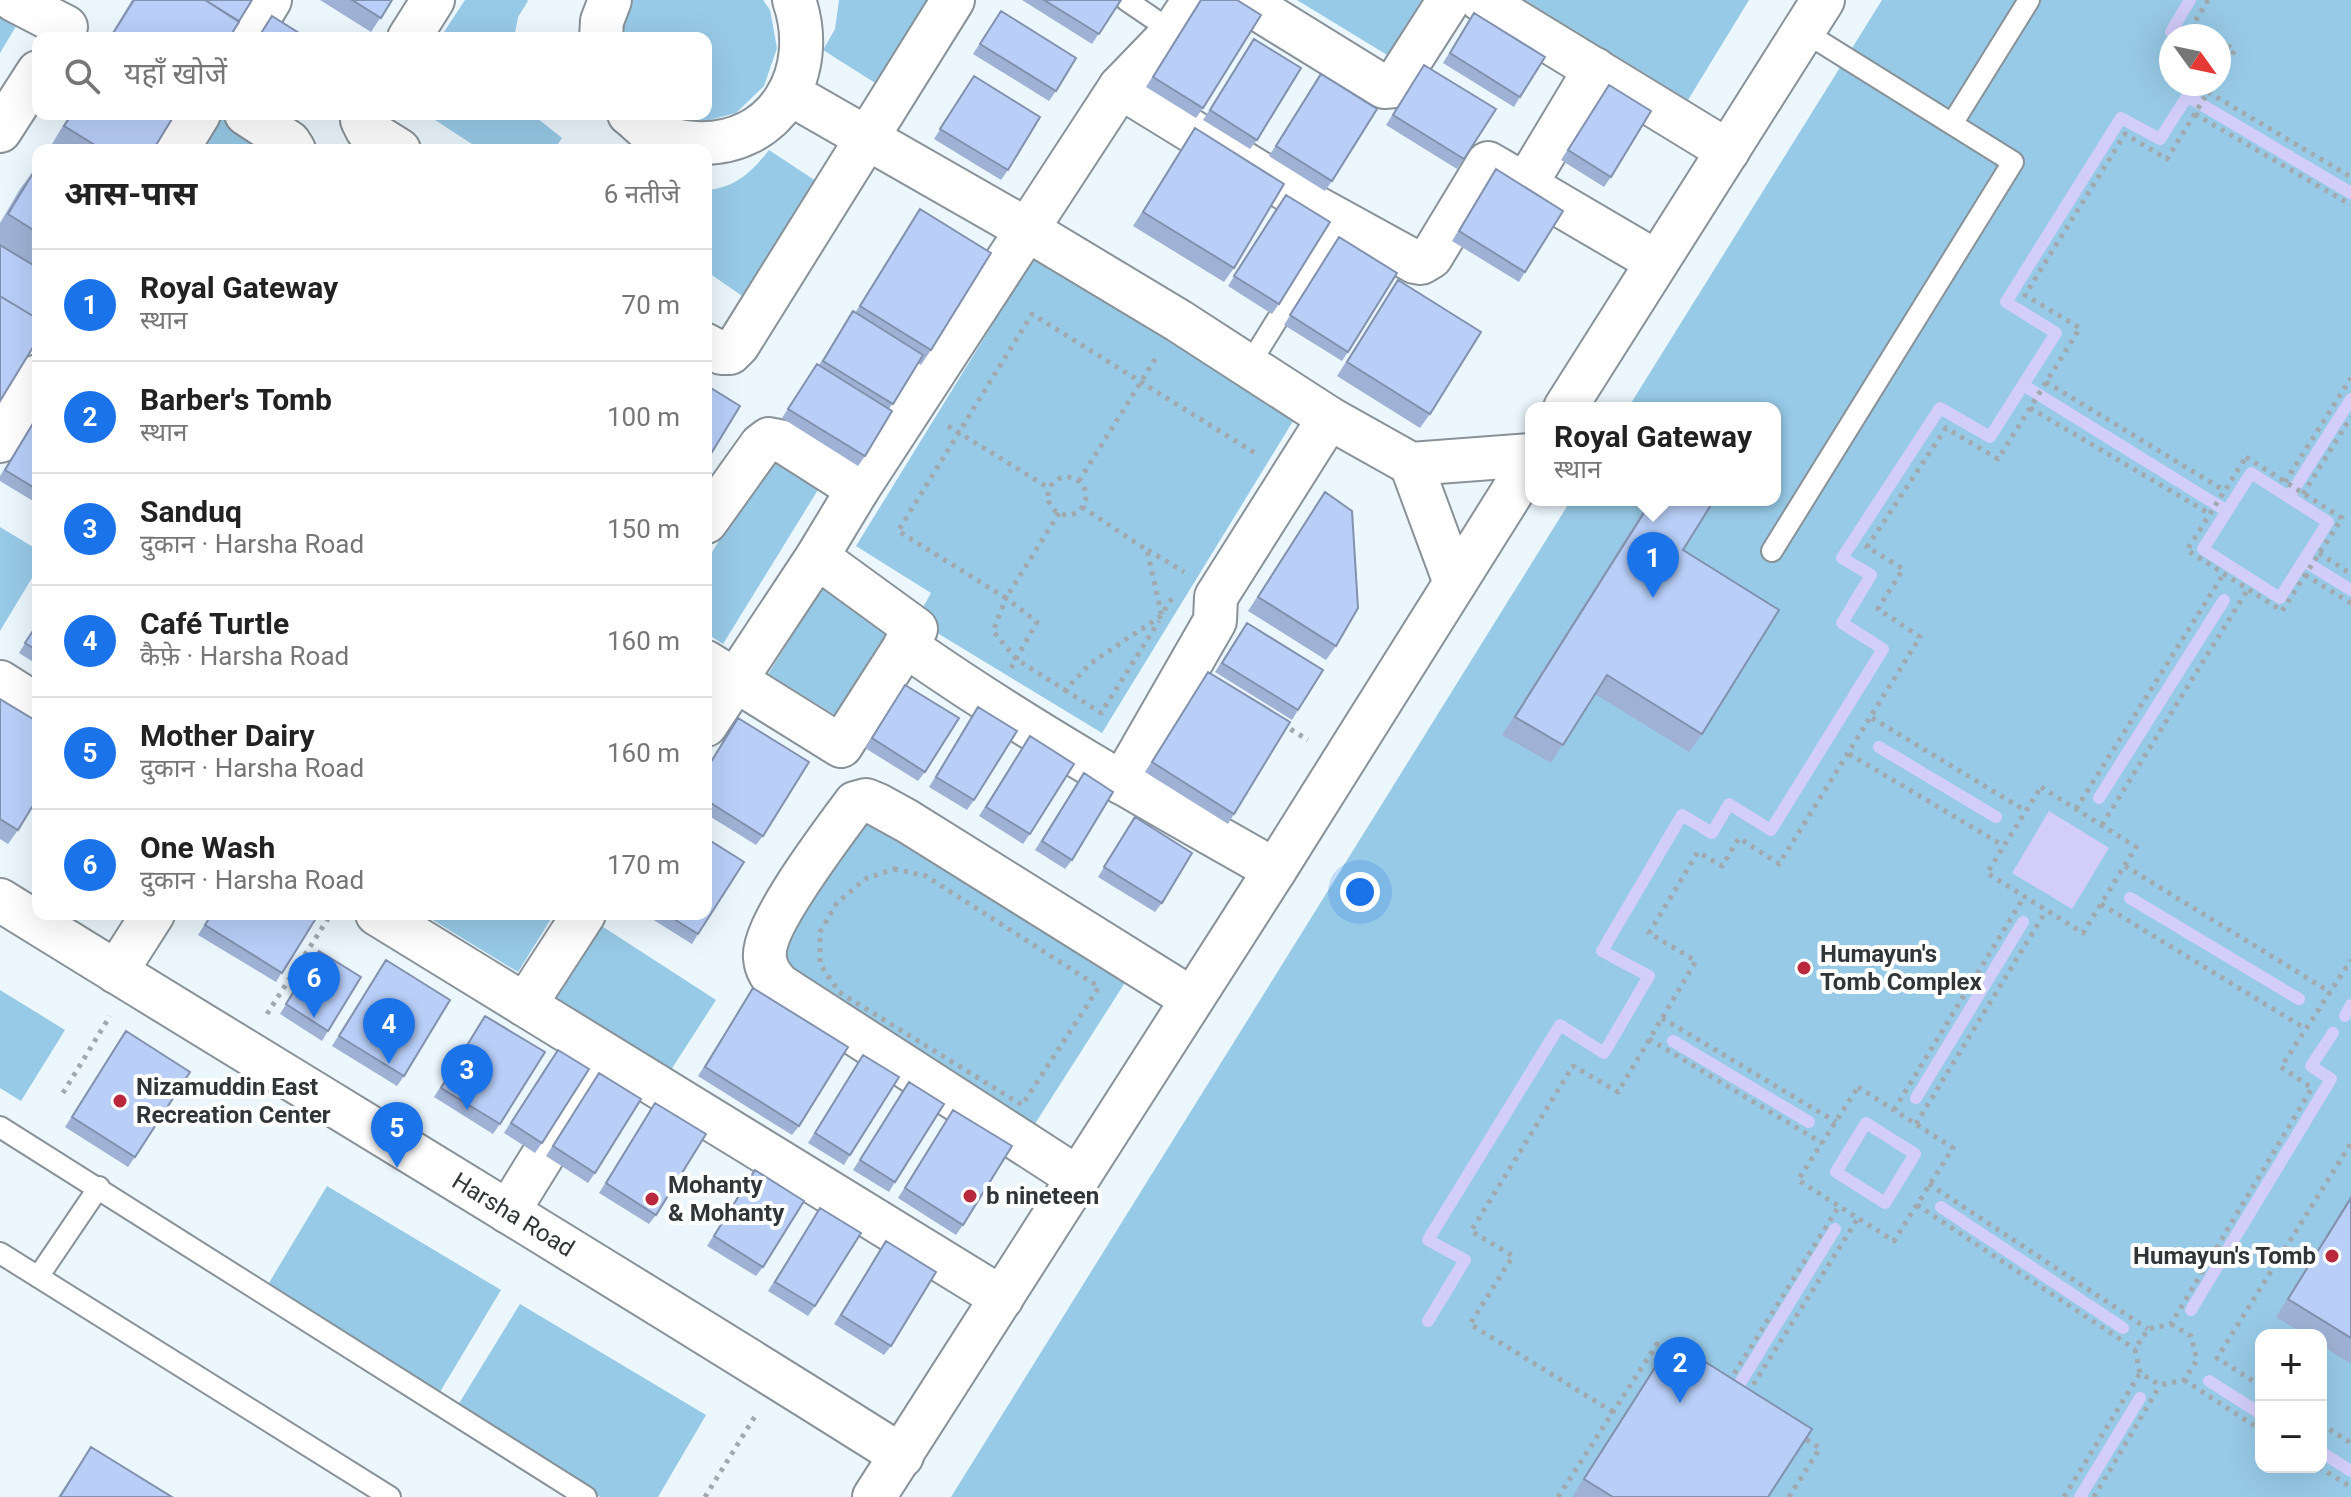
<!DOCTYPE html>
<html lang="hi">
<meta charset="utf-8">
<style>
body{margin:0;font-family:Roboto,"Noto Sans Devanagari",sans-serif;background:#f2f2f2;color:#222}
.controls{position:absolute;right:24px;bottom:24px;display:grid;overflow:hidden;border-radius:16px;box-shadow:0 8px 32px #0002}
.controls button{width:72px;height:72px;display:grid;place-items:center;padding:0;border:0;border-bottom:2px solid #e0e0e0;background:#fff;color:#222;font:40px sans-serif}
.compass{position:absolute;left:2159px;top:24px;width:72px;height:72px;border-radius:50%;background:#fff;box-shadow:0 8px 32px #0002;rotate:123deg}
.you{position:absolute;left:1360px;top:892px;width:28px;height:28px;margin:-20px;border:6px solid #fff;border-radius:50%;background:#1a73e8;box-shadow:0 0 0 12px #1a73e833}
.badge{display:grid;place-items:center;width:52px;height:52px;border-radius:50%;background:#1a73e8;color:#fff;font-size:26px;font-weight:700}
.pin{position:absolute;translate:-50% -66px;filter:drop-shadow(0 2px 4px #0008)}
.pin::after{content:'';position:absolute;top:42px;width:28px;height:24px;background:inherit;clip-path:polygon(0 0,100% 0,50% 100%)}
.popup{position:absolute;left:1525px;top:402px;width:256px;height:104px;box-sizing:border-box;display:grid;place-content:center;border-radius:16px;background:#fff;filter:drop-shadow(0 2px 6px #0005);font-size:26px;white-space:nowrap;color:#767676}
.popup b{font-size:30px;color:#222}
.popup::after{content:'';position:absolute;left:50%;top:100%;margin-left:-16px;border:16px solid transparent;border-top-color:#fff}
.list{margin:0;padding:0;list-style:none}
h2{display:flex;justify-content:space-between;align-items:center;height:104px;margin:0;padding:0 32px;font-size:34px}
h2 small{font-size:26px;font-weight:400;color:#767676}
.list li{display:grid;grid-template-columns:52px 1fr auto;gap:24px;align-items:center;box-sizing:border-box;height:112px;padding:0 32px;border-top:2px solid #e0e0e0}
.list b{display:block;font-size:30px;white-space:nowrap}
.list p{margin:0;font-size:26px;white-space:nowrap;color:#767676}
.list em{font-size:26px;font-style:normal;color:#767676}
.icon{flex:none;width:44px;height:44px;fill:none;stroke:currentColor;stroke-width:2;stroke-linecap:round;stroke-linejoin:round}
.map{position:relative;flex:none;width:2351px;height:1497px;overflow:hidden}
.search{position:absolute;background:#fff;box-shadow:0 8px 32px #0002;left:32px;top:32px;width:680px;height:88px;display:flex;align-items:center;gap:20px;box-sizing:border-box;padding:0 28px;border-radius:16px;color:#767676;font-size:30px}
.panel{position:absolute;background:#fff;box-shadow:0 8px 32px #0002;left:32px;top:144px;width:680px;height:776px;border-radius:16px}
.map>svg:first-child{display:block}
.green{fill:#97cae7;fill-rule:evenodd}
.water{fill:#d3cdfa}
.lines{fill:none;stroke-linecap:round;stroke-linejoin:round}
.stream{stroke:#d3cdfa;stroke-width:12}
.lane-casing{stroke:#889298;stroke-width:24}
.street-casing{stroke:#889298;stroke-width:46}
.path{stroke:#a1a9ae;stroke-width:5;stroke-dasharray:4 6;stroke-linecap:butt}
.lane{stroke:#fff;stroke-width:20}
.street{stroke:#fff;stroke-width:42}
.wall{fill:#9fb2d5}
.building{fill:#b9cff8;stroke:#8291ae;stroke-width:2}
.poi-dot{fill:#b9283d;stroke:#fff;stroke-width:3}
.labels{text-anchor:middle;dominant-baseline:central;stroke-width:8;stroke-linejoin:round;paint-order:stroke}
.poi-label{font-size:24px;font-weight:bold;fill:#313537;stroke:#fff;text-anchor:start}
.street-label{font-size:24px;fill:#313537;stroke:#fff}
</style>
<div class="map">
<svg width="2351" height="1497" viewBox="0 0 2351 1497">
<rect width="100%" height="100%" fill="#ebf6fd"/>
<path class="green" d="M465,0h62l1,1 -10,16 -4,21h-74z
M628,0h135l7,10 7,38 -13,38 -28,27 -38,10 -38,-8 -2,-1h48v-76h-90z
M839,0h94l-53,86 -57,-36 12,-21z
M1297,0h137l-37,61z
M1525,0h224l-61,100z
M1882,0h469v1497h-1400l620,-997h204v-92h-147zM2171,36h48v48h-48zM2261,1335h60v132h-60z
M0,12l18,11 -18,30z
M214,114h12l46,36h-80z
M426,114h106l30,24 -8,12h-73z
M769,150l56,37 -77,113 -42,-29v-81c28,-1 47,-19 63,-40z
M1034,257l264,156 -196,320 -186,-113 15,-27 -75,-47z
M772,455l49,30 -98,159 -17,-11v-71z
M0,527l38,23v18l-38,63z
M827,581l71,45 -58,92 -72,-44z
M883,811l252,156 -104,163 -237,-153 -16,-34 39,-112z
M434,914h120l-36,58 -87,-53z
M594,921l122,79 -47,73 -122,-78z
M0,990l65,40 -44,71 -21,-13z
M327,1186l174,104 -64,107 -174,-104z
M520,1304l186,111 -48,82h-58l-145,-87z"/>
<path class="water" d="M2049,811l60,37 -37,61 -60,-36z"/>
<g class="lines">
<path class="stream" d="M2177,36l-6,-4 19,-32
M2187,96l164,97
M2023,385l204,126
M2251,473l77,49 -48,76 -77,-49z
M2289,497l62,-98
M2304,561l47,29
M1879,747l117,70
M2099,798l125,-198
M2130,898l169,101
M2345,1016l6,-11
M1673,1041l136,81
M1916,1098l107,-176
M1866,1123l49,31 -30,49 -49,-31z
M1941,1207l182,121
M2191,1310l140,-231 -20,-13 22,-33
M1428,1321l37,-61 -37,-20 132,-215 44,28 45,-77 -47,-25 80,-136 30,18 17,-29 42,26 112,-181 -41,-26 29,-48 -29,-17 98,-150 50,29 66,-104 -50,-31 115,-184 39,21 35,-55
M2209,1381l52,33
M1737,1388l98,-159
M2321,1452l30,19
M2080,1497l60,-99"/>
<defs>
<path id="lane" d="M1126,0l47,32
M1952,124l77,-124
M1249,365l90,-145
M1772,551l241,-389 -210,-131
M0,1127l586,370
M0,1253l390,244
M38,1277l61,-90"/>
<g id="street">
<path d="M14,0l52,27"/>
<path d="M1243,0l141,87 10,-1 55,-86"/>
<path d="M1481,0l247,151"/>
<path d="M247,38l23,-38"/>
<path d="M409,38l24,-38"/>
<path d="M601,38l1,-17 8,-21"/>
<path d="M1120,87l195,120 100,55 6,1 10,-6 57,-94 169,99"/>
<path d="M790,94l236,135 153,92 150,97 82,46 120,-9"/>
<path d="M246,114l43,28 5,8"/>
<path d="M364,114l-2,6 5,10 32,20"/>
<path d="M629,114c7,5 13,12 19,16 14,8 32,12 47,13 82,4 124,-71 99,-143"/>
<path d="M0,131l38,-59"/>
<path d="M177,150l22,-36"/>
<path d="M1526,184l69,-115"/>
<path d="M706,345l15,8h9l8,-8 215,-345"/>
<path d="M1565,408l258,-408"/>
<path d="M0,441l38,-65"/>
<path d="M1411,464l44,119"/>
<path d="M706,522l55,-77 8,-6 15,3 74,47"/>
<path d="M905,645c118,83 244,154 370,225"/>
<path d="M706,662l135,84 75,-117 -99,-72"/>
<path d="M0,682l38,24"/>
<path d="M706,725l111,-168 41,-68 262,-402 53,-55 21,-32"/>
<path d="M1122,783l93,-162 1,-24 113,-179"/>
<path id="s1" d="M0,900c300,186 603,367 902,556"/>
<path d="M377,914l625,384"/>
<path d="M116,972l37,-58"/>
<path d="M525,1005l59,-91"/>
<path d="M1078,1178l-299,-193c-7,-8 -13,-15 -14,-27 -4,-32 69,-126 90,-155l11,-3 12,5 29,16 285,178"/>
<path d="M508,1212l97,-157"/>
<path d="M874,1497l401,-627 256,-408"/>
</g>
</defs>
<use href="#lane" class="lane-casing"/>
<use href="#street" class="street-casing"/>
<path class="path" d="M2208,0l-15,25 19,11
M2219,40l16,10 -16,25
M2208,92l143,85
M2195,114l156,91
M2046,382l179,109
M2030,408l180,106
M948,426l101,62
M2246,457l96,61 -60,93 -95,-61z
M1048 496a19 19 0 1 1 38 0a19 19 0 1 1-38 0Z
M1079,481l78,-125
M2285,482l66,-104
M2303,494l48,-77
M1082,507l65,43 15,67
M1059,513l-53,85 -108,-67 134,-217 226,141
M1148,550l36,22
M2319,553l32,21
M2305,575l46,28
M1011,668l5,-9 -23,-28 13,-33 31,24 -21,37 49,31 26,-27 70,-47 11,-18
M1065,690l36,23 58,-92
M1872,718l154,93
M1282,724l26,16
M1849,754l155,92
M2041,787l95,60 -53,86 -96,-60z
M2076,809l148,-236
M2102,825l146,-236
M2125,866l205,126
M894,869l32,7 173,111 -77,118 -183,-113 -19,-28v-32l17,-29 28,-24z
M2101,904l205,125
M267,1014l64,-100
M1662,1018l174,104
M1649,1039l173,104
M1858,1087l95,61 -59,93 -96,-61z
M63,1093l47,-77
M1894,1110l130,-213
M1916,1124l130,-213
M1929,1184l219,145
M1917,1205l218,144
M2171,1324l20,12 6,24 -13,20 -24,5 -20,-12 -5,-24 13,-20 23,-5 141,-236 -31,-21 70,-107
M2184,1380l77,50
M1729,1382l110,-176
M2261,1386l-44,-28 134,-215
M1748,1393l110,-175
M1613,1412l-143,-88 43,-68 -42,-25 102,-165 45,26 78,-131 -47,-28 49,-81 24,14 17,-28 40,26 141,-227 -42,-28 25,-40 -36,-22 79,-119 52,31 82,-131 -55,-33 100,-161 42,25 46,-75
M2321,1424l30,19
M2319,1467l32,20
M705,1497l52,-84
M1558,1497l99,-153 12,8
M1789,1497l31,-49 -18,-11
M2064,1497l76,-124
M2094,1497l66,-112"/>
<use href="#lane" class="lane"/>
<use href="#street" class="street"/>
</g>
<path class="wall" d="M132,0h120l-23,38h-120z
M320,0h72l-21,32z
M1022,0h99l-29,44z
M1200,0h37l-34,108 -7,10 -50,-31z
M1001,11l55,80 -7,10 -76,-47z
M1474,13l46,84 -6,10 -71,-44z
M1254,39l3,101 -7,9 -47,-29z
M1424,65l40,94 -7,10 -71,-44z
M1321,74l11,107 -7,10 -56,-35z
M974,76l34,94 -7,10 -67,-41z
M1609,85l2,92 -7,10 -43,-27z
M70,114h105l-22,36h-92l-9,-6z
M303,114h15l-5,6z
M1195,128l39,140 -10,14 -91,-56z
M38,165v174l-38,-95v-21l20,-34z
M1496,169l29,103 -6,10 -67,-41z
M1279,204v100l-7,10 -44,-28z
M920,209l11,141 -10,15 -3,-2 -29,46 -24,47 -7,10 -76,-48 28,-44 9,-9 28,-44 6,-10 2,2z
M1339,237l9,115 -6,9 -58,-36z
M1398,280l32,134 -10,14 -83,-52z
M38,414v90l-38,-23v-5z
M1325,492l11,154 -10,14 -78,-49z
M1650,500h64l-31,50 19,184 -13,18 -94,-58 -44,69 -49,-28z
M38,622v43l-19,-12z
M1240,633l58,77 -6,10 -77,-48z
M1208,672l26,142 -6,10 -83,-52z
M905,685l20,87 -7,9 -53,-33z
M0,699l18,131 -10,14 -8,-5z
M978,707l-4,93 -7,10 -38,-23z
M738,718l25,118 -7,9 -50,-31v-45z
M1030,736v98l-7,10 -44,-28z
M1084,773l-12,87 -7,9 -30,-19z
M1135,817l27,86 -7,9 -57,-35z
M103,914h10l-3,5z
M211,914h106l-41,68 -78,-47z
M644,914h62l-8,20 -6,10z
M319,951l9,80 -6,10 -42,-27z
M386,960l18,116 -7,10 -65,-40z
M753,988l46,138 -7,9 -94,-59z
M485,1016l15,108 -7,10 -59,-37z
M120,1041l15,116 -7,10 -63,-40z
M863,1055l-13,100 -6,10 -36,-22z
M551,1059l-9,84 -7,10 -31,-20z
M599,1073l-4,100 -7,10 -42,-27z
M909,1082l-14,100 -6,10 -36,-22z
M655,1103l1,112 -7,9 -50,-31z
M953,1110l10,115 -7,10 -58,-37z
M755,1170l8,97 -7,9 -49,-30z
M2351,1195v169l-30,-19v-10h-16l-29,-18z
M820,1208l-5,98 -7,10 -40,-25z
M886,1241l5,105 -7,9 -50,-31z
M1672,1341l96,156h-196l87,-138z
M91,1447l81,50h-114z"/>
<path class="building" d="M134,0h71l34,22 -10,16h-119z
M205,0h47l-13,21z
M352,0h40l-11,18z
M1044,0h77l-22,34z
M1201,0h36l24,15 -58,93 -50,-31z
M1001,11l75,47 -20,33 -76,-47z
M1474,13l71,44 -25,40 -70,-44z
M272,16l35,22h-49z
M1254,39l47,29 -44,72 -47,-30z
M1424,65l72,44 -32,50 -71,-44z
M1321,74l56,35 -45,72 -56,-35z
M974,76l66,41 -32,53 -68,-41z
M1609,85l42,26 -40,66 -43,-27z
M72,114h103l-22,36h-50l-39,-24z
M1195,128l89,56 -50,84 -91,-56z
M337,145l8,5h-11z
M38,165v68l-30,-19z
M1496,169l67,42 -38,61 -66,-41z
M1286,195l44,27 -51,82 -45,-28z
M920,209l71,44 -60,97 -71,-44z
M1339,237l58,36 -49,79 -58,-37z
M0,245l38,23v51l-38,-23z
M1398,280l83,52 -51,82 -83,-52z
M0,296l38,23v20l-38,62z
M853,311l70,44 -30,49 -70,-43z
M817,364l75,47 -27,45 -77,-47z
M706,385l34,21 -34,56z
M38,415v75l-33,-20z
M1325,492l27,19 6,97 -22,38 -78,-49z
M1652,500h62l-31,50 96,60 -77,124 -95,-59 -44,70 -48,-28z
M38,623v28l-13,-8z
M1247,623l76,47 -25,40 -76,-47z
M1208,672l82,50 -56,92 -82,-52z
M905,685l54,33 -34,54 -53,-34z
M0,699l38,23v75l-20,33 -18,-11z
M978,707l39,24 -43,69 -38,-23z
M738,718l71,44 -46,74 -57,-36v-30z
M1030,736l44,28 -44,70 -44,-27z
M1084,773l29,19 -41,68 -30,-19z
M1135,817l57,36 -30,50 -58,-36z
M706,838l38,24 -46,72 -32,-20h40z
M212,914h105l1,1 -36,58 -77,-48z
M319,951l42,26 -33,54 -42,-27z
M386,960l64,40 -46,76 -65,-40z
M753,988l95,59 -49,79 -94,-59z
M485,1016l60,36 -45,72 -59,-36z
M126,1031l64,41 -55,85 -63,-40z
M558,1050l31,19 -47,74 -31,-20z
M863,1055l36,22 -49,78 -35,-22z
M599,1073l42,26 -46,74 -42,-27z
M909,1082l35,22 -49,78 -35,-22z
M655,1103l51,31 -50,81 -50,-32z
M953,1110l59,36 -49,79 -58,-37z
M755,1170l49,31 -41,66 -49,-31z
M2351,1198v140l-63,-39z
M820,1208l41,25 -46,73 -40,-24z
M886,1241l50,31 -45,74 -50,-31z
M1672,1341l140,88 -44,68h-155l-29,-18z
M91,1447l81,50h-112z"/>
<g class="poi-dot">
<circle cx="1804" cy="968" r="8"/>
<circle cx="120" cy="1101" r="8"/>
<circle cx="970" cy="1196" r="8"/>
<circle cx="652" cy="1199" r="8"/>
<circle cx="2332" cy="1256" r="8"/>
</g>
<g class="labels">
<g class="poi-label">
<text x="1820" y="954">Humayun's<tspan x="1820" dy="28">Tomb Complex</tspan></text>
<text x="136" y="1087">Nizamuddin East<tspan x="136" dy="28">Recreation Center</tspan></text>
<text x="668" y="1185">Mohanty<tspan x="668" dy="28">&amp; Mohanty</tspan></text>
<text x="986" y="1196">b nineteen</text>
<text x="2316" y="1256" text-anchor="end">Humayun's Tomb</text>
</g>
<g class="street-label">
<text stroke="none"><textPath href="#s1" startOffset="602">Harsha Road</textPath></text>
</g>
</g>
</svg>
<div class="controls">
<button>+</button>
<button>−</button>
</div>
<svg class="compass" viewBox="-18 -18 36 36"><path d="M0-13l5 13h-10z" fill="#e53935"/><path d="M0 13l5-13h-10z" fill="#767676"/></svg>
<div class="you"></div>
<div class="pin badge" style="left:1653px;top:598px">1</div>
<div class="popup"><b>Royal Gateway</b>स्थान</div>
<div class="pin badge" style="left:1680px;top:1403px">2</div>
<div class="pin badge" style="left:467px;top:1110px">3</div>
<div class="pin badge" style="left:389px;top:1064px">4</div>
<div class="pin badge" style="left:397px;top:1168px">5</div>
<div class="pin badge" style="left:314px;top:1018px">6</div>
<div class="search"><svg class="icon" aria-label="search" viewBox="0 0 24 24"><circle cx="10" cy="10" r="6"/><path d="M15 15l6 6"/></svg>यहाँ खोजें</div>
<section class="panel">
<h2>आस-पास<small>6 नतीजे</small></h2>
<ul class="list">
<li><span class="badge">1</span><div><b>Royal Gateway</b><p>स्थान</p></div><em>70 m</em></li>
<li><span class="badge">2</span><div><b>Barber's Tomb</b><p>स्थान</p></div><em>100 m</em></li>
<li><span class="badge">3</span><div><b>Sanduq</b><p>दुकान · Harsha Road</p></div><em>150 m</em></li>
<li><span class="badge">4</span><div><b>Café Turtle</b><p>कैफ़े · Harsha Road</p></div><em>160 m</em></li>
<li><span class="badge">5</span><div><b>Mother Dairy</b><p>दुकान · Harsha Road</p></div><em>160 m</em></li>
<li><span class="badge">6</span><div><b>One Wash</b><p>दुकान · Harsha Road</p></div><em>170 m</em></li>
</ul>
</section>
</div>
